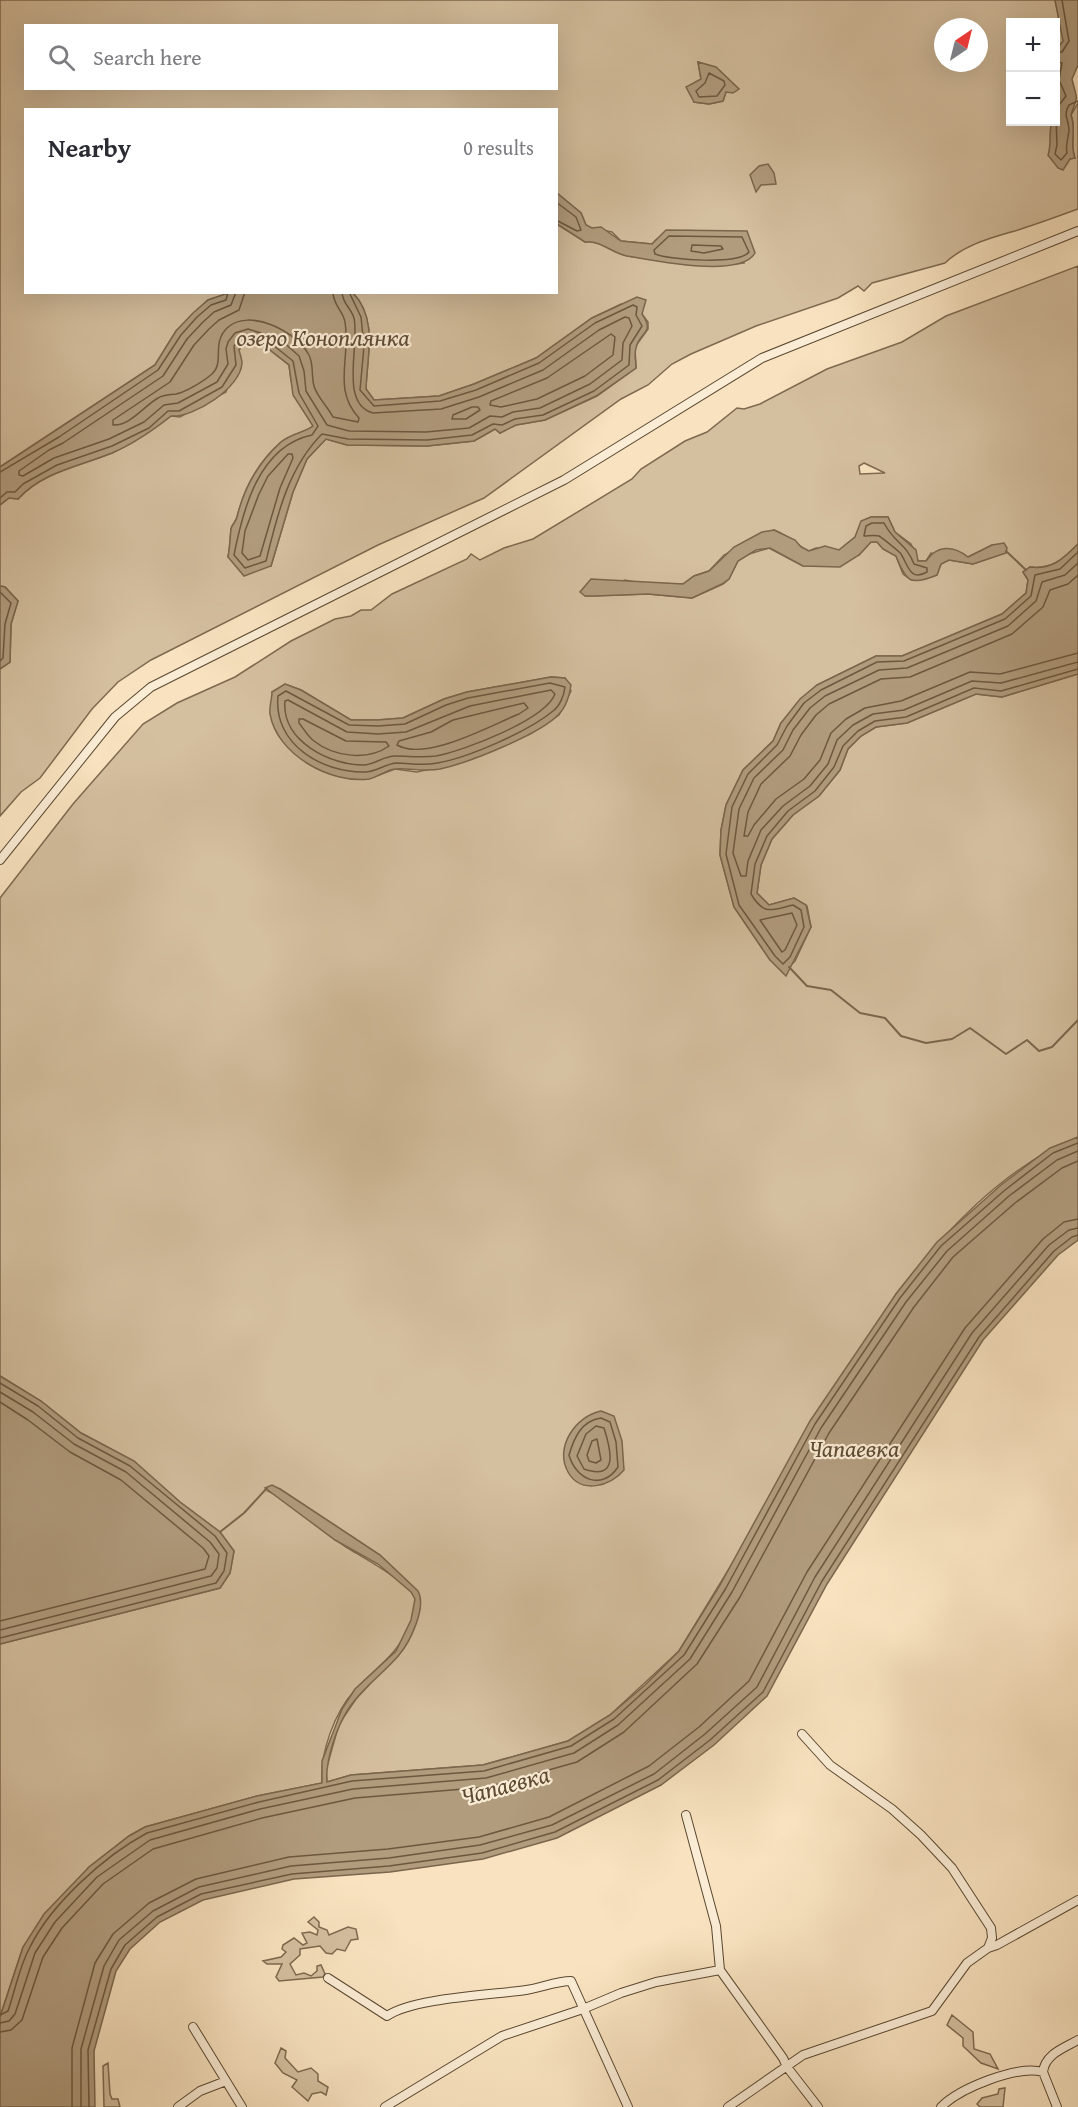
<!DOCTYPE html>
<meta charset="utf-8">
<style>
body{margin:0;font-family:"Gentium Book Plus",serif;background:#f7f7f7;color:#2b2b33}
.controls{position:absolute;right:18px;top:18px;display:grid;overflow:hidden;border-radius:0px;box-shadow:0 6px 24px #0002}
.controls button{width:54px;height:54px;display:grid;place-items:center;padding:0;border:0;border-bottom:2px solid #e1e1e2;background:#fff;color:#2b2b33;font:30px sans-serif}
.compass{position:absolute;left:934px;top:18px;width:54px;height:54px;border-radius:50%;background:#fff;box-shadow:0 6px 24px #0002;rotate:35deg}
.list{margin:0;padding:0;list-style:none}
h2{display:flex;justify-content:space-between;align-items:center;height:78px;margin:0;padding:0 24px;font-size:26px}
h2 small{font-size:20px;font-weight:400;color:#7c7c81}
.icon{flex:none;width:33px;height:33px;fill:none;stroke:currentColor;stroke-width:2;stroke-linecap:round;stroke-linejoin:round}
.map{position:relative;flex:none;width:1078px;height:2107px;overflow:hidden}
.search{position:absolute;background:#fff;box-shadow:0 6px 24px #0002;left:24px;top:24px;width:534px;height:66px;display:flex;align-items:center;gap:15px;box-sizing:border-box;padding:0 21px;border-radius:0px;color:#7c7c81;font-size:22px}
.panel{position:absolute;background:#fff;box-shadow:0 6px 24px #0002;left:24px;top:108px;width:534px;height:186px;border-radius:0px}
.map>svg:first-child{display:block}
.green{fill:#d4bf9f;stroke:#7e6a50;stroke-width:1.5;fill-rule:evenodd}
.water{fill:#b19c7e;stroke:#7a664c;stroke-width:1.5}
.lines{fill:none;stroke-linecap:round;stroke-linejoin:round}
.shore{stroke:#6c583f;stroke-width:1.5}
.stream{stroke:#7a664c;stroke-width:2}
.minor-casing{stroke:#5b4830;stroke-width:10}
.minor{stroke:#faecd5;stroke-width:8}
.labels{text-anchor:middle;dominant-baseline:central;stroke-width:4.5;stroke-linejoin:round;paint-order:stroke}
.water-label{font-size:24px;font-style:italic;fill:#5e4a32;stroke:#faecd5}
</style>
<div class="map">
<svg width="1078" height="2107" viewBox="0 0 1078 2107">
<rect width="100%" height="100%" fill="#f8e2bf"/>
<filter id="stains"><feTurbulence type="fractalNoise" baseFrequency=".00333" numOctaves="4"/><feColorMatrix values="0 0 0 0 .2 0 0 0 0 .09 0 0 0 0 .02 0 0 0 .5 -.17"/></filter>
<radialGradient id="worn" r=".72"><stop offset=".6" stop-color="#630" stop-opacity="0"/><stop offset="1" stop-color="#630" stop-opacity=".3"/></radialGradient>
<path class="green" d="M0,0h1055l9,41 -8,9v-28h-46v100h42l-1,23 18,14 6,-1c-6,-15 2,-27 -4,-43l7,-12v106c-19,7 -38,14 -57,20 -26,8 -55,14 -76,34l-73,20 -8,8 -6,-5 -20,12 -82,28 -65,28 -19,10 -24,21 -27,14 -137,99 -106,47 -227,115 -33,22 -26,27 -52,69 -19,14 -21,24v-147l10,-7 1,-38 7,-23 -13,-14 -5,-1v-81l9,-7 9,1c24,-27 62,-33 94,-46 23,-10 40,-22 59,-37l9,1 46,-25 13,-42 4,-6 8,-2 15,5 23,18 2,16 22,45c-6,6 -22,7 -32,16 -23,20 -37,46 -44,75 -1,5 -5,7 -6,12 -1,9 -1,18 -3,28l43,9 22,-74 14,-33 19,-20 21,6 80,1 47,-5 21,-12 5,4 16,-8 29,-5 52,-24 39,-28 -1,-21 13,-18v-7l-6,-8 -21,-10 -29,14 -56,40 -62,26 -35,12 -65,4 -8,-11c1,-33 12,-70 -13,-96l203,-1 1,-68 28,18c17,-2 27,11 43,14 39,6 76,13 116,7l-22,-31c-23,0 -54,-8 -70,12l-31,-3 -9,-9 -21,-4 -5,-3 -5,-12 -24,-20 -1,-83h-530v182l205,1 -23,7 -32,31 -21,34 -155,102zM26,26h530v62h-530zM943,27h36v36h-36zM698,62l18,6 22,21 -12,3 -3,9 -14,3 -15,-2 3,-19 4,-4z
M1078,266v278c-15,15 -26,26 -48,23l-7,5 5,8 -2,13 -24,21 -100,42h-26l-59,29 -36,38 -8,18 -30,29 -17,35 -5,25 -1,25 14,52 36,53 19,7 6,-6 16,-34 -4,-21 -13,-8 -25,7 -12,-12 4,-28 11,-26 21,-24 26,-19 21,-26 8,-21 13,-13 15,-9 31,-4 69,-29 26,3 76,-23v463c-74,30 -134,95 -182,157l-217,357 -69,64 -42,26 -85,24 -132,10 -24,7 -1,-12 13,-46 17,-25 48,-52 16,-38 -8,-23 -32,-31 -100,-66 -12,2c28,13 52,39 78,56 16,10 63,35 69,51 3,9 -2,19 -5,27 -15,33 -33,41 -55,65 -21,23 -35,63 -33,93l-65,13 -112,31 -16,9 -40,31 -66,80 -23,70v-373l220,-56 10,-15 4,-22 -14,-19 -40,-30 -46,-41 -53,-28 -40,-32 -41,-25v-478l73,-94 70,-80 34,-21 58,-26 56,-36 44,-22 16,-3 10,-6h10l21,-16 75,-35 4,-5 9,6 24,-12 29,-9 99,-60 9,-10 44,-28 22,-9 30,-24 7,1 16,-5 67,-35 75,-27 44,-26zM864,463l21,10 -25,1 -1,-8zM871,517h17l7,15 16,12 7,17h8l5,-8 37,4 24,-12 13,8 -32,11 -24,-4 -8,4 -4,11 -26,5 -8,-6 -7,-18 -13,-7 -6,-7h-6l-12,13 -31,11h-25l-34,-18 -23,7 -8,6 -9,18 -6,5 -31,14 -44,-4 -63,2 40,-16 14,3 44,1 11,-8 15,-5 15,-16 50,-25c14,5 22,15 35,21l7,-3 23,2 16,-13 7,-16zM551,677l14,1 6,13 -12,24 -29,19 -39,17 -26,10 -48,11 -22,-3 -26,10 -97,-87 13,-8 16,6 50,30h26l26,-2 41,-19 23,-7z
M314,1917l5,5v5l8,3 2,5 19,-8 8,2 2,10 -7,1 -6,11 -8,-2 -5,5 -6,-1 -6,-7 -20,3v6l-10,9 6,11 8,-2 7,3 6,-5v-5l4,-1 4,9 -2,3 -44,4 -3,-4 6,-13h-15l-4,-3 18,-4 5,-5 -4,-3 1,-4 11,-7 9,7 4,-2 -5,-10 8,-1 7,3 1,-5 -10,-8z
M952,2015l21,17 1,17 16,5 8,15 -17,-6 -18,-17v-8l-16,-13z
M281,2048l5,3 -1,7 13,14 13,-4 7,6v7l10,6 -2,8 -5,-3 -9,2 -4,7 -16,-14 5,-7 -14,-7 -8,-10z
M108,2063l2,31 2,5h6l2,8h-16l-1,-41z
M1005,2088l-2,19h-23l-3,-3 5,-6 16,-4 1,-5z"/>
<path class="water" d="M1055,0h23v65l-6,14c6,25 6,14 -1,36 6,16 -2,28 4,43l-5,1 -7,11 -5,-2 -10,-13c4,-11 0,-22 4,-33h4v-72l7,-9z
M698,62l18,5 23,22 -6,4 -7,-1 -3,9 -14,3 -15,-2 -8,-15 15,-8z
M768,164l6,9 2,11 -15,1 -5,7 -6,-17 9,-9z
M557,193l24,20 5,12 6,3 9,-1 20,14 31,3 14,-14 81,1 8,22c-15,26 -102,7 -128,3 -16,-3 -26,-16 -42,-14l-28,-18z
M231,292l122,1c25,26 14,63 13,96l8,11 65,-4 35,-12 62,-26 56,-40 45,-21 9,3 -4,14c14,20 -3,17 -6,34 -2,6 0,14 0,20l-40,28 -51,24 -29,5 -16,8 -5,-4 -21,12 -47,5 -80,-1 -21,-6 -19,20 -14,33 -22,74 -27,10 -16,-19c2,-10 2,-19 3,-28 1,-5 5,-7 6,-12 7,-29 21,-54 44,-75 10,-8 27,-11 32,-16l-20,-31 -4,-30 -23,-18 -15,-5 -8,2 -4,6c1,4 3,9 3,13 -1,25 -49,55 -71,53 -19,15 -36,27 -59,37 -32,13 -70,19 -94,46l-9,-1 -9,7v-38l155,-102 21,-34 17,-18 15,-13z
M871,517h17l7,15 21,18 2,11h8c11,-16 27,-16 42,-4l24,-12 12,-2 3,5 -1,5 -33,11 -24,-4 -8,4 -4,11c-26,11 -31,7 -41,-19l-13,-7 -6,-7h-6l-12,13 -19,12 -37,-1 -33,-18 -14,2 -18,11 -9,18 -7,5 -30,14 -44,-4 -52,2h-11l-5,-4 11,-13 92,5 11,-8 15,-5 25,-24 28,-15 12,-2 21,10 6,7 8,4 16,-5 14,4 16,-13 6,-16z
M1078,544v130l-76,23 -26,-3 -69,29 -31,4 -15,9 -13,13 -8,21 -21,26 -26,19 -21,24 -11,26 -4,28 12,12 25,-7 12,7 5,22 -25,49 -16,-16 -36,-53 -14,-52 1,-25 5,-25 17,-35 30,-29 8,-18 19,-24 17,-14 59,-29h26l100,-42 24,-21 2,-13 -5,-8 7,-5c22,3 33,-8 48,-23z
M0,586l5,1 13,14 -7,23 -1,38 -10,7z
M551,677l14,1 6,7c-1,9 -5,22 -12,29 -18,20 -91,49 -119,55 -16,3 -30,-1 -45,0 -9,1 -17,8 -26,10 -38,5 -92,-24 -99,-65 -1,-6 2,-16 2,-22l13,-8 16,6 50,30h26l26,-2 41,-19 23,-7z
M1078,1137v103l-20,15 -75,85 -156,244 -60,112 -53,49 -53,40 -104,53 -74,21 -93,13 -96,7 -91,21 -43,22 -30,27 -14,22 -22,80 1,56h-95v-90l23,-70 21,-33 45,-47 40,-31 16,-9 112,-31 65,-13v-22l20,-52 13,-20 41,-38 15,-31 4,-21 -4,-7 -33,-28 -43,-24 -70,-52 7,-3 8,4 100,66 38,36c9,16 -8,51 -19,64 -16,19 -37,33 -50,53 -12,18 -24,53 -22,74l24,-7 132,-10 85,-24 42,-26 35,-30 34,-34 41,-66 90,-164 86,-127 41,-52 64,-57 49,-37z
M0,1376l41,25 40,32 53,28 46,41 40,30 14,19 -4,22 -10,15 -220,56z
M601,1411l13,5 8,25 2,29c-13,16 -43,25 -56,2 -14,-25 8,-56 33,-61z"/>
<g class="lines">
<path class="shore" d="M1056,53l6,-1 7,-11 -7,-41
M1056,61l6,2 -3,17 7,16 -10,13
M709,73l15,8 1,4 -8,11 -18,1 -3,-6 9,-8z
M1056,118l1,27 -2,9 6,6 6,-7c-2,-9 2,-16 2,-24 -1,-11 -6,-14 0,-24l9,-4
M556,202l20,15 5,13 -4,1 -21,-11
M669,236l73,1 7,15c-10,13 -79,8 -94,2l-1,-4z
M692,245l29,1 2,3 -19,4 -13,-2z
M236,292l-5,13 -17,7 -11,10 -16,17 -24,37 -100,67 -14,7 -30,21v4l4,1 31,-18 55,-19 35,-17 20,-17 14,-2 39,-21 11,-18 -2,-15 2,-7 7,-9 13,-4 32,10 19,17 5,15 2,20 21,34 22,6 77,1 43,-4 21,-12 12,1 11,-5 27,-4 50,-24 32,-24 1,-17 9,-17 -3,-8 -4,-1 -26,13 -56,40 -64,27 -38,12 -68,4c-34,-9 -13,-68 -19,-95 -3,-10 -12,-15 -12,-26
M245,292l-6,18 -20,10 -10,9 -15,16 -24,37 -57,38v5c17,1 31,-19 45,-27 7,-4 12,-3 18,-4 10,-2 28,-13 36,-20 13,-12 -1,-30 15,-46 22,-21 70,4 82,27 5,10 2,20 5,31 3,11 14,21 19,31l25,5 1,-4c-27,-29 -8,-60 -14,-96 -2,-11 -12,-17 -12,-30
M611,334l4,3 -2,18 -28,21 -48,23 -36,8 -11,-2 1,-4 56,-23z
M472,407h6l2,3 -14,9h-14l1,-4z
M288,454h4l1,4 -13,30 -20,68 -12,4 -6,-7 3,-22 14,-37 9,-18z
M0,472l59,-35 99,-67 23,-35 16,-18 14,-12 15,-5 2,-8
M0,498l7,-6h8l8,-8 34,-19 55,-19 37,-18 19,-17h11l43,-24 14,-22 -2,-19 6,-7 11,-3 17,5 25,20 6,32 19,33 -6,9c-53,11 -69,74 -78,120l11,13 21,-7c11,-45 22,-93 56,-127l26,5 79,1 45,-5 21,-11 9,1 13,-6 28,-4 51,-24 35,-26 1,-20 12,-19 -6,-11 1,-8 -4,-2 -38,18 -56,40 -63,27 -36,11 -66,5 -14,-16 4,-44 -3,-29 -12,-25
M872,523h12c11,21 22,20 30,41l13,4v4c-17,10 -19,-7 -26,-18 -1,-2 -20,-17 -22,-18 -4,-1 -11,0 -15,0l2,-10z
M1078,552l-18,17 -25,6 -4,21 -26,23 -101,42 -27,1 -56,28 -17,13 -17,23 -10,19 -29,29 -16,33 -6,47 13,51 36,51 8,8 7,-7 14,-30 -3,-17 -8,-5c-21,5 -29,11 -42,-11l4,-30 12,-28 21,-25 27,-20 19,-24 9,-21 15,-15 17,-10 31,-4 68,-29 27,3 77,-22
M1078,563l-13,12 -23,7 -6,19 -28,25 -101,42 -28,2 -54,26 -15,12 -17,22 -10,20 -29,28 -15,31 -6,44 8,23h5l2,-15 13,-31 22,-24 27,-20 18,-22 9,-24 16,-15 20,-11 31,-4 68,-29 29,2 77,-21
M1078,575l-10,9 -18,6 -7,17 -31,27 -102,43 -29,2 -52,25 -13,11 -15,20 -11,21 -29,28 -13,28 -4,24h4l6,-11 22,-26 28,-20 16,-19 11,-27 15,-14 19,-11 36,-7 69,-29 30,2 78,-21
M0,592l11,11 -6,21 -2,34 -3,3
M550,683l15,4c-1,8 -5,19 -12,24 -24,20 -85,47 -116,52 -15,3 -27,0 -41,0 -11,1 -20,9 -31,9 -43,1 -92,-28 -87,-76l8,-5 63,34 29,1 27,-2 41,-19 22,-7z
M551,690l4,4c-10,26 -92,57 -119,62 -14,2 -27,0 -41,0 -11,0 -20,8 -30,9 -34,1 -84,-24 -80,-64l3,-1 59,32 31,2 28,-2 64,-26z
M524,703l4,5 -9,6c-28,11 -93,48 -122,31l2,-4 32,-9 22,-12z
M299,719h4l43,22 40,1 3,4c-21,15 -55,11 -75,-5 -6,-4 -10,-12 -15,-18z
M792,913l5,12 -12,25 -3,2 -22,-32z
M0,1383l38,23 40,32 52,28 85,70 12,17 -3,18 -8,12 -216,55
M0,1392l33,20 41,32 52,28 84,70 9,12 -2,14 -6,8 -211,54
M0,1402l28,18 42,32 51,28 82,68 6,8 -4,13 -205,52
M601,1418l9,4 6,20 2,25c-16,24 -42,13 -49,-12 5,-17 12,-34 32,-37z
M596,1426l8,2c7,22 15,53 -20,41l-7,-13 9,-22z
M597,1439l4,21 -5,3 -7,-2 -2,-6 5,-14z
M0,2015l8,-4c7,-20 11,-43 21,-62 21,-44 75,-93 118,-116l112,-31 93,-21 132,-10 87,-25 43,-27 70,-64 42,-67 89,-164 85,-126 41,-52 64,-56 48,-37 25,-10
M0,2023l9,-2 6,-7 20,-61 20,-31 42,-45 53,-37 110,-31 93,-20 133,-11 88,-25 44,-28 72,-66 42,-67 89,-164 85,-126 41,-51 62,-55 48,-36 21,-9
M0,2032l11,-2 11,-10 21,-63 19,-29 41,-44 50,-35 109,-31 93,-20 133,-11 89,-25 47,-30 73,-68 43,-67 89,-164 85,-126 39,-50 62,-54 47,-35 16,-7
M72,2107v-59l23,-85 18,-29 36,-31 47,-24 93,-22 99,-8 91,-12 70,-20 100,-51 50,-39 50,-46 58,-109 158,-244 78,-89 21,-17 14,-3
M81,2107v-58l23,-83 15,-26 34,-29 46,-24 92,-21 98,-8 91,-13 72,-20 102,-51 51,-40 52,-47 58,-110 157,-244 77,-88 20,-15 9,-2
M89,2107l-1,-57 23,-81 14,-24 32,-28 44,-23 91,-20 97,-8 93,-13 73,-21 103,-52 52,-40 53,-48 59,-111 157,-244 75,-86 18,-14 6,-2"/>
<path class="stream" d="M1006,551l20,19
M789,967l18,19 24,4 29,23 25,5 16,18 25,7 26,-4 18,-11 36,26 21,-14 12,11 13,-4 26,-27
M220,1532l24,-19 23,-25"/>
<defs>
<path id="minor" d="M0,860l115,-143 36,-30 413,-207 198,-122 316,-127
M802,1734l28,31 62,44 29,26 31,33 39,60 1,10 -4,10
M686,1815l30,111 4,44 63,88 4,9 31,40
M328,1978l59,38c25,-18 105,-21 139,-26 15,-2 30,-9 45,-9l57,126
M193,2027l49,80
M1043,2072l14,35
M178,2107l22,-16 26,-10
M385,2107l117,-71 81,-27 38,-16 35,-11 64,-12
M728,2107l75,-52 129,-44 35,-48 21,-15 9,-3 81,-45
M941,2107c19,-19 76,-42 102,-35 2,-18 21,-24 35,-32"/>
</defs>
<use href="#minor" class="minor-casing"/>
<use href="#minor" class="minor"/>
</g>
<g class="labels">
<g class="water-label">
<text x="323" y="337">озеро Коноплянка</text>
<text x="854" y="1448">Чапаевка</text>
<text transform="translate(505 1785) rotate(-15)">Чапаевка</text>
</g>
</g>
<rect width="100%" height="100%" filter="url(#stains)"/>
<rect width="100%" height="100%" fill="url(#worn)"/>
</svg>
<div class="controls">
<button>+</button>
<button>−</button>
</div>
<svg class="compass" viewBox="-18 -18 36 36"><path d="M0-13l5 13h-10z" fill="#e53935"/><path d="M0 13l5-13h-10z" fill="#7c7c81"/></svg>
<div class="search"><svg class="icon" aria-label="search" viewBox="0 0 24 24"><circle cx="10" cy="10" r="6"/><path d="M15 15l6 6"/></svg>Search here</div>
<section class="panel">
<h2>Nearby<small>0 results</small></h2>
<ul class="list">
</ul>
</section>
</div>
